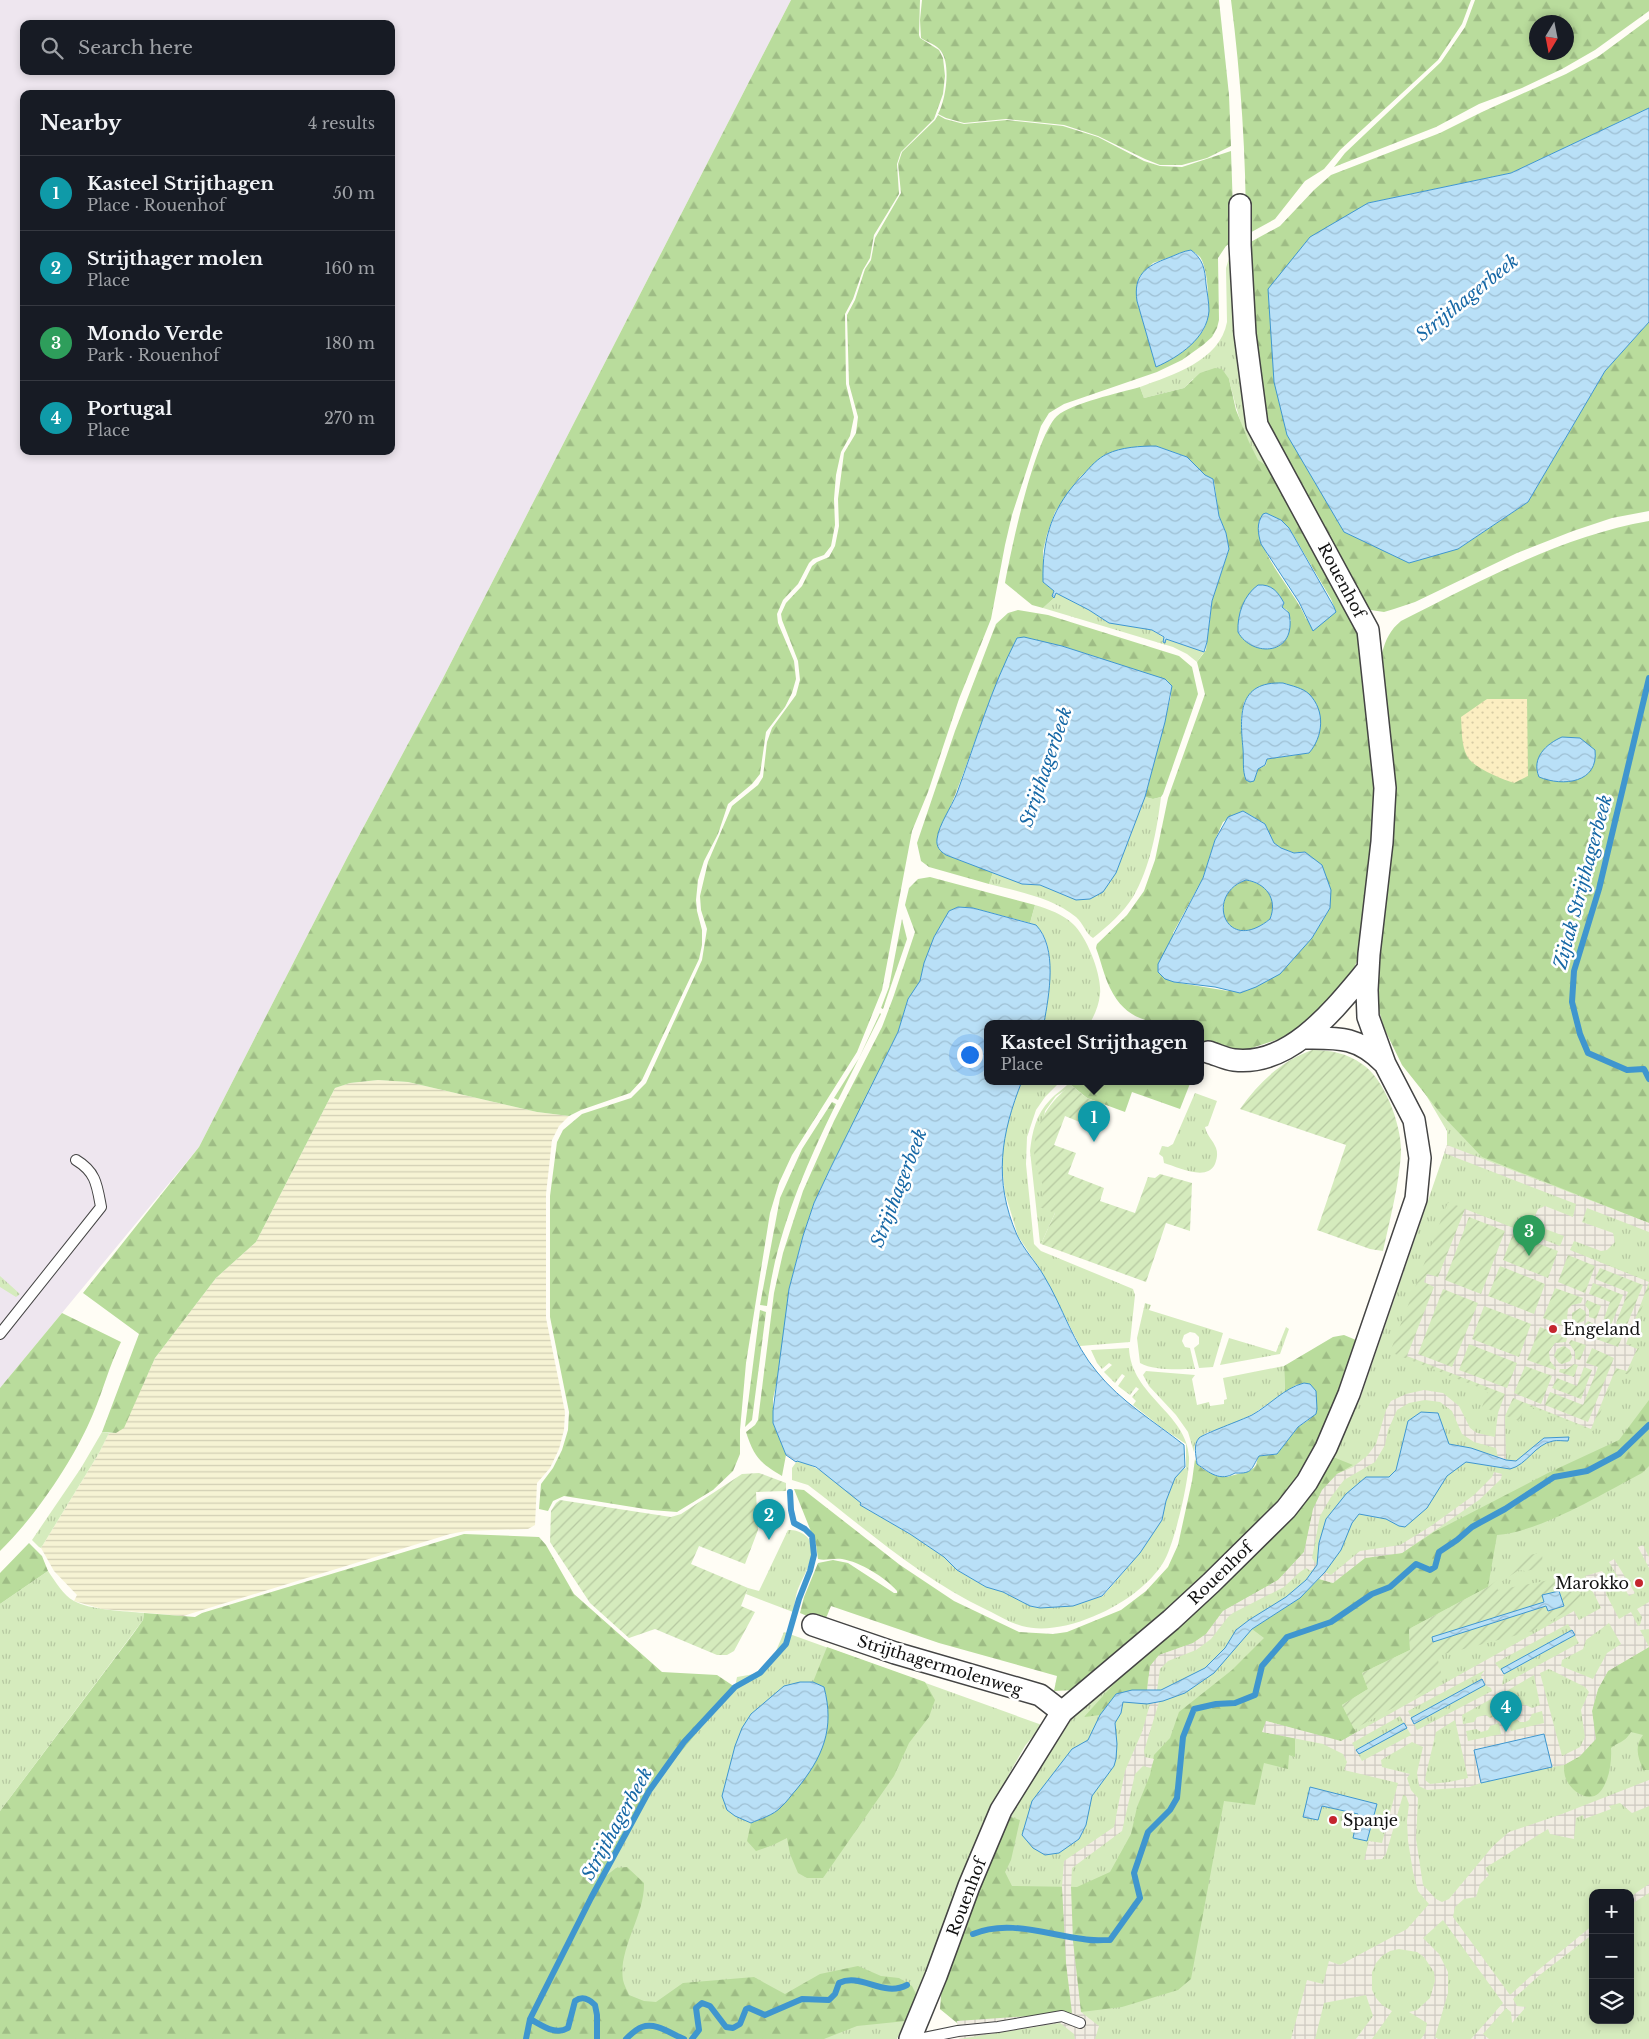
<!DOCTYPE html>
<meta charset="utf-8">
<style>
body{margin:0;font-family:"Libre Baskerville",serif;background:#20242c;color:#f1f3f6}
.controls{position:absolute;right:15px;bottom:15px;display:grid;overflow:hidden;border-radius:10px;box-shadow:0 2px 8px #0003}
.controls button{width:45px;height:45px;display:grid;place-items:center;padding:0;border:0;border-bottom:1px solid #363941;background:#171b24;color:#f1f3f6;font:25px sans-serif}
.compass{position:absolute;left:1529px;top:15px;width:45px;height:45px;border-radius:50%;background:#171b24;box-shadow:0 2px 8px #0003;rotate:190deg}
.you{position:absolute;left:969px;top:1054px;width:18px;height:18px;margin:-12px;border:4px solid #fff;border-radius:50%;background:#1a73e8;box-shadow:0 0 0 8px #1a73e833}
.badge{display:grid;place-items:center;width:32px;height:32px;border-radius:50%;background:#c4262e;color:#fff;font-size:16px;font-weight:700}
.pin{position:absolute;translate:-50% -41px;filter:drop-shadow(0 1px 2px #0008)}
.pin::after{content:'';position:absolute;top:26px;width:18px;height:15px;background:inherit;clip-path:polygon(0 0,100% 0,50% 100%)}
.popup{position:absolute;left:984px;top:1020px;width:220px;height:65px;box-sizing:border-box;display:grid;place-content:center;border-radius:10px;background:#171b24;filter:drop-shadow(0 1px 4px #0005);font-size:16px;white-space:nowrap;color:#9ea1a6}
.popup b{font-size:19px;color:#f1f3f6}
.popup::after{content:'';position:absolute;left:50%;top:100%;margin-left:-10px;border:10px solid transparent;border-top-color:#171b24}
.list{margin:0;padding:0;list-style:none}
h2{display:flex;justify-content:space-between;align-items:center;height:65px;margin:0;padding:0 20px;font-size:21px}
h2 small{font-size:16px;font-weight:400;color:#9ea1a6}
.list li{display:grid;grid-template-columns:32px 1fr auto;gap:15px;align-items:center;box-sizing:border-box;height:75px;padding:0 20px;border-top:1px solid #363941}
.list b{display:block;font-size:19px;white-space:nowrap}
.list p{margin:0;font-size:16px;white-space:nowrap;color:#9ea1a6}
.list em{font-size:16px;font-style:normal;color:#9ea1a6}
.icon{flex:none;width:28px;height:28px;fill:none;stroke:currentColor;stroke-width:2;stroke-linecap:round;stroke-linejoin:round}
.map{position:relative;flex:none;width:1649px;height:2039px;overflow:hidden}
.search{position:absolute;background:#171b24;box-shadow:0 2px 8px #0003;left:20px;top:20px;width:375px;height:55px;display:flex;align-items:center;gap:12px;box-sizing:border-box;padding:0 18px;border-radius:10px;color:#9ea1a6;font-size:19px}
.panel{position:absolute;background:#171b24;box-shadow:0 2px 8px #0003;left:20px;top:90px;width:375px;height:365px;border-radius:10px}
.map>svg:first-child{display:block}
.industrial{fill:#eee6ef;fill-rule:evenodd}
.farmland{fill:url(#farmland-rules)}
.grass{fill:url(#grass-tufts);fill-rule:evenodd}
.forest{fill:url(#forest-firs);fill-rule:evenodd}
.sand{fill:url(#sand-dots)}
.garden{fill:url(#garden-furrows)}
.plaza{fill:url(#plaza-grid);fill-rule:evenodd}
.water{fill:url(#water-waves);stroke:#3f96cf;fill-rule:evenodd}
.lines{fill:none;stroke-linecap:round;stroke-linejoin:round}
.stream{stroke:#3f96cf;stroke-width:6}
.service-casing{stroke:#444;stroke-width:12}
.minor-casing{stroke:#444;stroke-width:24}
.service{stroke:#fff;stroke-width:10}
.minor{stroke:#fff;stroke-width:21}
.poi-dot{fill:#c4262e;stroke:#fff;stroke-width:2}
.labels{text-anchor:middle;dominant-baseline:central;stroke-width:5;stroke-linejoin:round;paint-order:stroke}
.street-label{font-size:16px;fill:#111;stroke:#fff}
.poi-label{font-size:16px;fill:#111;stroke:#fff;text-anchor:start}
.water-label{font-size:18px;font-style:italic;fill:#1768a6;stroke:#fff}
</style>
<div class="map">
<svg width="1649" height="2039" viewBox="0 0 1649 2039">
<defs>
<pattern id="farmland-rules" width="6" height="5" patternUnits="userSpaceOnUse" patternTransform="scale(1.25)"><rect width="6" height="5" fill="#f6f3d4"/><path d="M0 2.5h6" fill="none" stroke="#d2cfb5"/></pattern>
<pattern id="grass-tufts" width="24" height="20" patternUnits="userSpaceOnUse" patternTransform="scale(1.25)"><rect width="24" height="20" fill="#d5ebbd"/><path d="M3 7l-1-3M5 7V3M7 7l1-3M15 17l-1-3M17 17v-4M19 17l1-3" fill="none" stroke="#b6c8a1"/></pattern>
<pattern id="forest-firs" width="22" height="20" patternUnits="userSpaceOnUse" patternTransform="scale(1.25)"><rect width="22" height="20" fill="#b9dc9c"/><path d="M5 1l3.5 6h-7zM16 11l3.5 6h-7z" fill="#9ebc85"/></pattern>
<pattern id="sand-dots" width="8" height="8" patternUnits="userSpaceOnUse" patternTransform="scale(1.25)"><rect width="8" height="8" fill="#fbeec1"/><path d="M2 2h.1M6 6h.1" fill="none" stroke="#d6cba5" stroke-width="1.8" stroke-linecap="round"/></pattern>
<pattern id="garden-furrows" width="10" height="10" patternUnits="userSpaceOnUse" patternTransform="scale(1.25)"><rect width="10" height="10" fill="#d5ebbd"/><path d="M-1 1l2-2M0 10L10 0M9 11l2-2" fill="none" stroke="#b6c8a1"/></pattern>
<pattern id="plaza-grid" width="8" height="8" patternUnits="userSpaceOnUse" patternTransform="scale(1.25)"><rect width="8" height="8" fill="#f1ede2"/><path d="M0 4h8M4 0v8" fill="none" stroke="#cecac1"/></pattern>
<pattern id="water-waves" width="16" height="10" patternUnits="userSpaceOnUse" patternTransform="scale(1.25)"><rect width="16" height="10" fill="#b9e0f7"/><path d="M0 5q4-4 8 0t8 0" fill="none" stroke="#9ebfd3"/></pattern>
</defs>
<rect width="100%" height="100%" fill="#fffdf5"/>
<path class="industrial" d="M0,0h791l-351,684 -92,172 -149,291 -199,241zM24,24h367v47h-367zM24,94h367v357h-367z"/>
<path class="farmland" d="M378,1080l30,2 129,30 32,4 -10,10 -7,14 -6,54v124l19,94 -1,18 -5,19 -9,19 -13,15 -2,42 -7,4 -62,2 -16,3 -267,82 -81,-7 -28,-8 3,-6 -23,-24 -13,-23 58,-95 10,-20h7l8,-6 31,-69 61,-80 40,-36 79,-154 15,-5z"/>
<path class="grass" d="M1230,255l37,211c-3,-2 -7,-4 -10,-6 -11,-14 -24,-63 -28,-81h-36l-9,9 -40,10 -4,-11c32,-12 80,-26 87,-65l-1,-54z
M1649,532v1507h-690l-2,-18 -17,-12 41,-130 37,-76 54,-85 209,-189 37,-53 10,-21 31,-53 88,-257v-14l-52,-89zM1593,1893h37v127h-37z
M1056,593l33,17 19,12 44,8 12,8 -1,4 3,-3 38,13 -7,10 -10,-8 -14,-7 -130,-39 11,-10z
M1145,797l8,2 8,-2c-4,33 -11,71 -28,100 -10,16 -25,29 -40,41 -7,-4 -10,-15 -17,-21 -22,-19 -59,-26 -87,-33l4,-12 29,12 18,1 31,13 45,-25z
M1035,905c13,4 28,9 38,19 14,13 29,51 27,70 -1,11 -5,20 -10,29h-46c4,-25 17,-88 -14,-100z
M1022,1081h39l-16,16 -9,13 -9,27 -1,27 8,80 7,7 92,38 2,6 -5,47 -50,4 -37,-72 -25,-38 -13,-43 -3,-27 1,-21 4,-24z
M1070,1081h9l-23,15 -11,15 -9,54 19,48 -14,31 -1,-1 -10,-92c2,-19 6,-37 20,-51 6,-7 16,-12 20,-19z
M1195,1093l22,8 -9,25 -3,1c2,9 8,13 11,21 2,5 1,11 -1,16 -8,18 -37,3 -51,-1l-1,-6 -4,-3 3,-8 6,1 5,-3z
M0,1276l20,18 -4,3 -16,-10z
M1145,1303l6,2 -2,5 74,23 -10,34 -14,1 -5,-20 5,-4v-7l-4,-4 -5,-1 -6,3 -2,6 3,6 5,1 5,21c-17,0 -41,2 -55,-6l-3,-25z
M1286,1327l3,2 -9,25 -60,11 9,-27 47,14z
M1129,1348c2,48 58,65 60,109 1,21 -15,89 -26,106 -7,11 -16,20 -26,28 -27,22 -79,45 -115,35 -12,-3 -24,-11 -35,-16 -66,-31 -121,-81 -179,-125l-16,-5v-12l5,-7c26,6 44,25 64,42l-1,2 50,29 34,23 13,13 29,17 17,5 27,14 10,2 33,-3 30,-9 37,-43 22,-33 4,-19 9,-23 4,-7 7,-3v-24l-24,-16 -29,-23 3,-4 -4,-4 7,-8 -3,-2 -6,8 -12,-9 7,-10 -3,-2 -7,9 -11,-11 8,-7 -3,-2 -7,6 -5,-6 -6,-13z
M1284,1366l1,26 -32,22 -22,11 -25,8 -11,11 -1,8 -6,-20 -12,-17 -27,-29 -6,-11 3,-4 49,4 -3,4 5,26 12,-3 1,4 14,-2v-4l3,-1 -4,-21z
M102,1432l7,1 -10,20 -58,95 -2,-1 -7,-7 49,-72z
M788,1530c7,0 12,1 18,6 16,15 -4,40 -9,56 -2,6 -2,13 -4,20l-47,-18 2,-6 11,3z
M48,1571c7,10 15,24 26,30 16,9 51,10 70,12l-1,7 -143,191v-207z
M784,1632l258,93 -17,21 -16,28 -20,45 -68,168 -24,52h-371l65,-141 58,-107 86,-104 2,-10 23,-4 11,-10z"/>
<path class="forest" d="M791,0h129l-1,35 1,3 19,12 4,8 2,18 -2,18 -9,25 -33,33 -4,12 2,30 -25,41 -4,23 -7,12 -10,29 -8,15 1,70 8,33 -4,19 -9,16 -5,23 -2,24 1,26 -4,21 -7,9 -11,4 -4,4 -11,21 -15,16 -6,14 1,9 16,38 2,18 -4,14 -7,14 -19,25 -6,42 -8,10 -24,20 -10,30 -14,27 -6,19 -2,20 1,11 5,19v15l-3,14 -57,121 -12,13 -49,17 -12,6 -32,-4 -129,-30 -30,-2 -28,3 -15,5 -79,154 -40,36 -61,80 -31,70 -8,5 -14,-1 37,-98 -56,-41 116,-146 149,-291 92,-172z
M922,0h297l10,95 2,51 -24,12 -25,7h-22l-15,-6 -47,-23 -34,-11 -58,-6 -42,4 -18,-5 -8,-4c8,-15 13,-49 3,-63 -4,-6 -14,-9 -20,-13l-1,-18z
M1231,0h240l-9,24 -24,36 -98,90 -16,19 -19,12 -30,38 -29,16c0,-79 -5,-157 -15,-235z
M1475,0h174v11l-54,39 -33,19 -40,19 -43,16 -43,23 -102,40 11,-14 96,-91 24,-35zM1536,22h30v30h-30z
M1649,19v89l-138,65 -143,30 90,346 70,-47 77,-131 44,-49v189l-37,7 -39,13 -56,22 -102,49 -21,7 -10,3 -20,-3 -100,-182 -17,-183 33,-18 34,-36 17,-15 109,-42 42,-21 84,-38 33,-18z
M938,115l7,4 19,5 43,-4 56,6 35,11 46,24 16,5 22,1 49,-16 3,89 -8,6 -8,12 1,62 -2,8 -5,9 -9,8 -21,15 -25,12 -93,32 -15,9 -8,13 -29,89 -7,30 -14,74 -32,80 -31,93 -16,39 -30,159 -25,62 -65,103 -13,28 -9,30 -24,150 -6,67v24l-7,17 -20,19 -36,22 -26,-2 -87,-14 -11,5 -5,10 -9,-2 2,-25 12,-16 9,-18 6,-20 1,-18 -19,-95v-121l7,-54 6,-12 19,-16 49,-16 15,-15 56,-123 5,-31 -6,-19 -1,-14 8,-34 24,-56 26,-21 5,-8 4,-35 5,-14 24,-33 4,-15 -2,-19 -16,-41 -1,-6 5,-11 16,-17 10,-20 5,-4 12,-5 6,-11 4,-20 -1,-27 6,-46 12,-20 2,-16 -9,-33 -2,-69 8,-15 10,-31 6,-9 4,-22 26,-45 -3,-29 4,-12 33,-32zM1191,250c3,2 7,5 9,7 9,12 11,59 4,72 -7,13 -35,28 -48,37l-19,-65 2,-24 14,-14z
M1215,368l7,1 7,10 7,31 13,32 9,18 9,6 87,156 8,23 6,42 8,124 -17,145 -8,20 -46,49 -26,14 -39,13 -23,-2 -17,-9v-18c-37,0 -70,6 -90,-35 -6,-12 -9,-27 -14,-40l1,-4 30,-29 17,-24 11,-31 13,-62 37,-104 -8,-32 9,-12 6,-49 17,-52 -3,-16 -7,-17 -5,-35 -9,-6 -18,-18 -31,-11 -25,2 -25,6 -27,24 -24,34 -8,22 -4,17v31l11,9 -2,5 2,2 -11,10 -11,-3 -27,-22c6,-34 30,-146 52,-167 15,-13 62,-23 83,-29l4,11 40,-10 16,-15zM1263,514l18,6 8,8 42,71 5,13 -30,7c-9,-27 -62,-78 -43,-105zM1258,585c13,-1 20,7 26,18l-2,4 5,3 4,11 -53,7c3,-17 6,-32 20,-43zM1261,686l58,48 -10,19 -42,6 -1,6 -8,4 -4,12 -9,-4 -4,-59 3,-16zM1243,811l22,13 9,19 7,5 13,5 11,-1 25,56 -18,30 -14,14 -70,39 -54,-9 -1,-49 30,-55 12,-38 8,-18z
M1649,521v702l-167,-66 -41,-43 -39,-49 -18,-37 -10,-35 20,-220 -12,-120c4,-14 8,-23 19,-32 79,-40 161,-85 248,-100z
M1018,610l30,5 131,41 13,11 6,27 -35,100 -2,3 -8,2 -8,-2 26,-101 -3,-15 -106,-35 -61,26c-22,53 -38,109 -62,161l7,22 47,17 -4,12 -60,-17 -8,-6 -4,-18 38,-112 41,-107 12,-11z
M930,877l105,28 -5,18 -57,-15 -15,-1 -9,4 -15,26 -10,26 -4,18 -12,18 -10,33 -68,137 -16,34 -11,33 -14,53 -9,79 -7,31v24l13,32 -4,21c-22,-13 -28,-19 -36,-44l9,-7 3,-5 16,-127 9,-40 20,-62 31,-70 48,-94 11,-29 22,-66 -10,-27 4,-17 9,-9z
M1246,880c21,4 32,17 24,39 -45,37 -66,-25 -24,-39z
M902,919l5,20 -24,70 -2,-1 8,-21z
M880,1013l1,1 -43,86 -4,-2 25,-40z
M1079,1081h112l-11,28 -48,-17 -7,20 -38,-14 -16,-13z
M832,1102l4,2c-32,65 -60,131 -69,202l-7,-1 20,-107 22,-49z
M760,1310l6,2 -14,108 -7,7z
M62,1313l59,29c-12,24 -18,49 -28,72 -19,46 -58,103 -93,137v-163z
M1344,1335l12,5 2,6 -23,65 -38,73 -96,98 -127,108 -20,1 3,-15 -118,-33 -108,-37 -7,17 -24,-10 4,-16 14,-34 15,-3 15,3 46,30h3v-2c-12,-14 -37,-29 -55,-32 -9,-1 -17,2 -24,0l-2,-15 -22,-55 10,1 96,75 54,36 65,31 34,2 14,-2 54,-22 25,-19 22,-24 10,-22 14,-64 3,-22c5,13 21,16 33,18 8,-4 23,-3 28,-12 1,-3 1,-6 3,-9l18,-2 21,-27 12,-8 7,-15 -7,-20 -14,1 -11,7 -1,-26 49,-29z
M1649,1400v66l-7,7c-40,21 -100,58 -145,62l-9,52 -79,42 1,21 -48,23 6,16 -26,16 14,27 -15,10 -75,-21 -3,11 32,6v19l-6,-2 -1,14 -24,-6 -9,42 -31,-4 -33,178 -13,11 -56,17 -41,5 -124,11 -17,-14 2,-28 39,-102 30,-62 9,3 -9,40 -6,12 7,14 65,1 33,-15 21,-38 6,-27 13,-32 4,-20 16,-17 9,-26 53,-42 32,-32 -12,-9 48,-31 19,-19 14,4 32,-25 37,-5 32,-21 116,-60 69,-32z
M1328,1455l25,10 -16,9 -23,35 -10,43 -26,28 -55,31 -17,23 -13,9 -34,12 -11,23 -1,13c-29,-2 -30,2 -47,24l-16,2 46,-51 151,-137 37,-53z
M464,1534l75,3 7,8 28,49 88,78 55,3 18,12 -86,104 -47,88 14,-11 11,-1 17,16c1,32 -26,66 -21,97 1,5 4,10 6,15l15,6 12,1 27,-19 71,-6 31,17 35,-20 38,-8 23,10 18,2 13,8 5,10 -11,25 -49,5 -33,13h-824v-228l133,-177 10,-14 1,-7 51,4 7,-4z
M29,1543l13,13 6,15 -48,33v-31z
M827,1647l98,35 10,18 -6,17 -20,26 -15,33 -71,102h-16l-9,-5 -8,-19 -3,-16 -14,7 -17,6 -9,-10 4,-18 29,-15 44,-121 -11,-5z
M1649,1647v123h-6c-5,-13 -9,-23 0,-35l-12,-3c-7,11 -11,9 -20,16 1,14 -2,35 -12,45 -11,10 -27,-2 -32,-12 -3,-5 -3,-11 -3,-16l16,-9 15,-17 -3,-28 6,-22 10,-18z"/>
<path class="sand" d="M1487,699h40l1,77 -14,7c-12,-4 -41,-15 -47,-27 -6,-12 -5,-26 -6,-39z"/>
<path class="garden" d="M1312,1050c18,0 35,3 50,14 23,15 40,62 39,89 -2,32 -11,66 -18,98l-13,-2 -53,-19 29,-85 -106,-36c19,-27 40,-47 72,-59z
M1071,1085l16,13 9,3 -9,24 -22,-9 -11,29 22,8 -8,21 36,14 -4,13 35,12 13,-36 7,1 5,-4 32,9 -2,48 -24,-8 -20,59 -105,-38 14,-31 -16,-6c8,-23 3,-20 -3,-41 -8,-33 11,-63 35,-81z
M1448,1202l201,79v9l-21,53 11,5 -10,27 -12,-4 -24,60 -67,-26 -7,16 -37,-14 6,-16 -98,-39z
M759,1473l27,10v8l-30,1 2,38 -13,34 -46,-18 -8,18 57,24 -7,18 14,6 -21,39 -7,4h-10l-62,-26 -26,9 -39,-35 -40,-61 1,-31 5,-8 4,-3 111,17 10,-3 61,-40z
M1542,1553l1,15 -18,3 -6,-1 -23,15 2,5 72,-14 14,25 -51,30 -96,25 6,25 -89,48 -12,-24 26,-16 -6,-16 48,-23 -1,-21 79,-42 28,-21 12,-11z"/>
<path class="plaza" d="M1447,1145l202,78v9l-62,-24 -5,14 31,11 2,9 -8,8 -6,1 -27,-10 -4,9 79,32 -23,62 11,5 -10,22 -11,-3 -25,61 -78,-31 -8,18 1,44 -8,-2 -2,-10 -22,-6 -12,-8 -10,-23 -12,-9 -15,-2 -16,3 -12,7 -9,20 -3,15 -10,17 -31,18 -13,17 -11,19 -8,42 5,7 -6,6 -5,-3 -6,4 -16,15 -51,26 -5,4 -17,22 -15,11 -28,11 -8,8 -3,21 -10,1 3,-25 9,-11 34,-12 13,-9 17,-23 55,-31 26,-28 9,-43 9,-19 15,-16 16,-7 14,-11 9,-12 10,-34 5,-9 15,-7 18,-4 19,3 16,13 11,22 7,5 18,4 3,-24 7,-19 -98,-38 27,-69 -10,-5 3,-8 11,3 27,-68 95,37 4,-10 -24,-9 -5,-5v-6l3,-7 7,-3 28,11 3,-13 -132,-51zM1469,1217l36,14 -24,63 -36,-14zM1513,1234l45,17 -10,27 -45,-18zM1568,1255l27,11 -10,27 -27,-11zM1500,1266l45,18 -11,30 -46,-18zM1600,1268l43,17 -25,62 -22,-8 4,-13 13,5 15,-39 -33,-13zM1593,1283l30,12 -12,30 -8,-4 7,-19 -21,-8zM1555,1288l28,10 -2,5 -9,2 -4,4 -1,9 2,5 6,3h8l5,-5 6,3 -4,12 -47,-18zM1443,1289l35,14 -26,64 -34,-13zM1587,1300l14,6 -5,13 -7,-2v-7l-4,-5zM1484,1306l47,18 -12,33 -47,-18zM1580,1308l5,3 1,4 -2,6 -6,2 -6,-4v-6zM1540,1327l27,11 -1,4 -11,1 -6,9 1,9 6,7 -1,2 -28,-10zM1571,1340l15,5 -6,15 -5,-1v-7l-6,-9zM1469,1344l48,19 -10,25 -48,-18zM1564,1346l6,4 2,7 -2,4 -8,3 -3,-1 -5,-7 3,-7zM1592,1348l22,10 -26,64 -43,-17 5,-13 33,13 15,-38 -12,-4zM1574,1364l4,1 -4,12 -15,-5 1,-3h7zM1525,1366l27,10 -11,28 -27,-11zM1584,1367l8,3 -11,29 -29,-11 5,-10 20,8z
M1494,1472l8,2 -1,5 -22,21 -77,53 -37,5 -32,25 -14,-4 6,-7 6,3 29,-24 40,-6 31,-19 43,-31 18,-18z
M1643,1545l6,12v11l-11,-21z
M1614,1559l21,34 -6,3 -20,-34z
M1602,1571l3,4 1,19 13,25 12,-7 7,14 2,-1 2,-8 -5,-8 12,-7v27l-9,1 9,17 -41,24 -10,18 -6,22 4,28 -16,17 -16,9 -12,2 -8,-33 -70,16 7,33 -12,4 -42,3 -8,-4 -2,-13 6,-26 -11,-5 -31,18 1,7 28,7 -3,4 4,12 7,8 -2,41 7,46 13,14 6,3 7,-3 44,-53 16,-14 53,-18 87,-34v26l-17,7 -12,-10 -11,3 2,3 -27,10 -1,-4 -7,3 -2,21 -24,-5 -2,-5 -63,39 4,7 -9,9 -4,13 -12,2 -9,8 -2,10 57,78 21,-19 62,-51v9l-52,40 -28,25 4,7 9,1 -14,16 -1,-11 -5,-4 -23,26 6,5h-18l32,-36 -60,-83 -20,18 16,16 9,18v21l-13,44 3,2h-17l4,-6 2,-10 -18,-11 8,-2 13,-12 5,-17 -1,-9 -10,-15 -7,-5 -18,-3 -9,2 -8,5 -6,7 -4,9v18l4,8 6,7 10,6 -20,28h-16l17,-23 -7,-21 -42,8 -9,36h-24l16,-59 16,4 6,-23 11,4 67,-36 22,-25 -11,-13 -5,-19 -5,-31 -1,-20 2,-17 -3,-8 -3,-1 -17,59 -4,5 -18,1 5,-19 13,2 16,-60 -54,-13 3,-8 -4,-8 -20,-10 -61,-12 4,-11 75,20 233,-130 5,9 22,-12 -16,-32zM1609,1623l12,21 -14,9 -14,26 -32,-13 1,-6 21,-11 3,-9zM1568,1624l11,19 -77,42 2,-11 -9,-11zM1549,1669l36,18 4,5 -8,18 4,27 -5,10 -18,9 -22,-83zM1485,1670l-4,5 1,4 3,6 6,3 1,3 -75,39 -9,-19zM1534,1675l6,30 -8,3 -6,-3h-5l-6,7 -8,2 -4,-21zM1493,1698l4,17 -7,3 -4,-3 -9,2 -3,5 -11,2 -1,-9zM1542,1711l2,12 -33,8 -2,-10 7,-2 4,3h5l4,-2 3,-6zM1400,1716l11,19 -49,26 -10,-18zM1455,1720l13,58 -19,4 -19,2 -5,-4 1,-6 10,-42zM1499,1723l2,11 -33,7 -2,-10 10,-2 5,3 7,-2 2,-4z
M1159,1702l-15,49 1,6 9,2 -3,9 -8,-2 -8,8 -13,57 -50,37 -1,19 2,54 8,71 18,14 -4,13h-20l-1,-5 -14,-11 -101,16 -2,-18 115,-8 -6,-50 -4,-76 2,-26 50,-34 11,-56 17,-39 8,-28z
M1649,1884v9l-19,12v-8z"/>
<path class="water" d="M1649,108v214l-44,49 -77,131 -70,47 -49,14 -65,-31 -57,-97 -13,-53 -6,-93 42,-52 58,-34 143,-30z
M1191,250c12,9 14,19 15,34 1,8 3,18 3,27 -2,27 -30,46 -53,56l-19,-66c-4,-26 9,-35 31,-43 8,-3 15,-7 23,-8z
M1156,446l31,11 18,18 8,4 6,37 7,17 3,16 -17,52 -5,41 -3,10 -38,-13 -1,4 -2,-1 1,-5 -12,-7 -43,-7 -20,-13 -33,-17 -2,5 -2,-2 2,-5 -11,-9c-1,-44 9,-76 41,-108 6,-7 14,-16 23,-20 14,-7 34,-8 49,-8z
M1266,513l15,7 8,8 45,79 2,5 -23,19 -14,-29 -38,-58c-3,-11 -5,-20 2,-30z
M1258,585c14,-1 20,7 26,18l-2,4 7,6c9,43 -37,45 -51,19 -1,-18 6,-37 20,-47z
M1024,637l38,9 103,33 7,7 -7,36 -20,75 -29,76 -13,19 -13,7 -14,1 -36,-15 -18,-1 -76,-29c-6,-4 -10,-8 -9,-16 2,-15 14,-31 20,-46 19,-52 34,-105 60,-155z
M1283,683c9,3 20,5 26,11 17,17 14,43 0,59l-42,6 -2,6 -7,4 -4,12 -4,1 -4,-2c-4,-10 -2,-20 -3,-31 -3,-33 -6,-68 40,-66z
M1562,737l18,1 15,12c4,33 -32,37 -56,27 -8,-19 7,-33 23,-40z
M1243,811l22,13 9,19 7,5 13,5 11,-1 17,13 9,25 -1,18 -18,30 -32,36 -24,13 -16,6 -25,-6 -41,-5 -9,-3 -7,-7v-8l45,-86 12,-38 13,-23zM1246,880c20,3 32,19 24,39 -45,37 -66,-25 -24,-39z
M958,907l15,1 63,17c22,23 13,70 8,98h-56v58h34c-21,53 -29,99 -5,154 7,15 19,27 27,41 19,31 29,68 53,96 23,29 58,50 87,73l1,22 -10,11 -9,23 -4,19 -22,33 -38,43 -29,10 -33,2 -10,-2 -27,-14 -17,-5 -29,-17 -13,-13 -34,-23 -50,-29 1,-2 -45,-36 -19,-6 -1,1 -10,-7 -13,-32v-12l16,-122 14,-53 11,-33 16,-34 68,-137 10,-33 12,-18 4,-18 10,-26 15,-26z
M1304,1383l6,1 6,7 1,18 -1,5 -18,13 -21,27 -18,2c-8,13 -6,18 -24,17 -15,9 -25,0 -38,-9 -1,-9 -4,-19 2,-26 4,-4 43,-18 53,-23 18,-10 32,-27 52,-32z
M1421,1412l17,1 11,31 22,4 35,12 10,1 28,-23 25,-1 -1,4c-5,0 -11,-1 -15,0 -18,3 -26,24 -43,28l-44,-7 -19,14 -20,32 -22,19 -6,-1 -13,-7 -27,-5 -7,9 -11,27 -16,22 -25,26 -48,31 -38,44 -29,20 -22,8 -16,3 -24,-2 -2,11 -6,10 2,21 -1,15 -2,7 -22,30 -6,29 -7,14 -20,14 -14,2 -12,-7 -11,-13 10,-34 40,-52 16,-9 12,-25 16,-21 16,-4h29l44,-22 20,-20 11,-18 13,-10 37,-23 20,-17 11,-15 2,-22 7,-24 20,-25 20,-17h23l7,-7 12,-49z
M1559,1591l5,15 -16,5 -2,-5 -113,36 -1,-5 112,-35 -2,-7z
M1572,1630l3,5 -71,39 -3,-5z
M1482,1679l3,6 -71,39 -3,-6z
M800,1682h13l11,5c11,42 -1,70 -28,103 -5,5 -9,12 -15,17 -7,8 -21,12 -30,16l-16,-7 -8,-6 -5,-14 13,-50 7,-18 9,-14 33,-28z
M1404,1723l3,5 -48,26 -3,-4z
M1544,1734l8,33 -71,16 -7,-33z
M1310,1787l67,17 -10,37 -14,-3 5,-24 -36,-8 -4,14 -15,-3z"/>
<g class="lines">
<path class="stream" d="M1649,678l-50,211 -25,82 -2,31 8,32 8,19 39,17 17,-1 5,10
M973,1934c35,-15 75,1 110,5 9,2 18,1 27,1l30,-42 -6,-25 14,-41 22,-22 7,-12 6,-61 11,-28 22,-5 19,-1 20,-8 7,-29 25,-29 44,-15 41,-28 18,-7 26,-23 14,6 5,-3 4,-15 18,-12 15,-13 33,-18 49,-32 33,-6 32,-17 30,-29
M530,2019c12,6 25,17 38,9l7,-27c7,-5 13,-3 20,4l2,10v24
M526,2039l4,-20 61,-121 58,-107 35,-49 51,-55 25,-14 26,-29 13,-45 11,-28 4,-16 -2,-19 -7,-7 -11,-6 -3,-13 -1,-18
M626,2039c4,-4 10,-10 16,-12 14,-5 29,7 42,12
M692,2039l7,-9 -3,-22 6,-5 8,3 16,21 7,1 7,-4 6,-15 3,-1 16,7 37,-16 27,1 6,-6 4,-11c22,-11 44,15 68,2"/>
<defs>
<path id="service" d="M0,1334l101,-127c-4,-22 -5,-35 -25,-47
M919,2039l39,-8 40,-4 64,-11 18,7"/>
<path id="minor" d="M1304,1038c34,0 53,-2 79,24
M1208,1052c8,2 17,7 26,8 57,7 102,-53 134,-91
M813,1625l82,28 145,42 22,17
M910,2039l26,-63 33,-90 32,-76 61,-98 109,-92 40,-37 75,-74 21,-27 19,-34 23,-54 67,-195 4,-41 -6,-38 -29,-56 -17,-47 -1,-27 2,-36 13,-112 3,-54 -17,-158 -111,-205 -12,-91 -5,-89v-40"/>
</defs>
<use href="#service" class="service-casing"/>
<use href="#minor" class="minor-casing"/>
<use href="#service" class="service"/>
<use href="#minor" class="minor"/>
</g>
<g class="poi-dot">
<circle cx="1553" cy="1329" r="5"/>
<circle cx="1639" cy="1583" r="5"/>
<circle cx="1333" cy="1820" r="5"/>
</g>
<g class="labels">
<g class="street-label">
<text transform="translate(1342 580) rotate(62)">Rouenhof</text>
<text transform="translate(1220 1573) rotate(-44)">Rouenhof</text>
<text transform="translate(940 1665) rotate(17)">Strijthagermolenweg</text>
<text transform="translate(966 1897) rotate(-69)">Rouenhof</text>
</g>
<g class="poi-label">
<text x="1563" y="1329">Engeland</text>
<text x="1629" y="1583" text-anchor="end">Marokko</text>
<text x="1343" y="1820">Spanje</text>
</g>
<g class="water-label">
<text transform="translate(1467 298) rotate(-39)">Strijthagerbeek</text>
<text transform="translate(1046 767) rotate(-71)">Strijthagerbeek</text>
<text transform="translate(1583 882) rotate(-75)">Zijtak Strijthagerbeek</text>
<text transform="translate(899 1188) rotate(-69)">Strijthagerbeek</text>
<text transform="translate(617 1824) rotate(-61)">Strijthagerbeek</text>
</g>
</g>
</svg>
<div class="controls">
<button>+</button>
<button>−</button>
<button><svg class="icon" aria-label="layers" viewBox="0 0 24 24"><path d="M12 4l9 5-9 5-9-5zM3 14l9 5 9-5"/></svg></button>
</div>
<svg class="compass" viewBox="-18 -18 36 36"><path d="M0-13l5 13h-10z" fill="#e53935"/><path d="M0 13l5-13h-10z" fill="#9ea1a6"/></svg>
<div class="you"></div>
<div class="pin badge" style="left:1094px;top:1142px;background:#0f9aa8">1</div>
<div class="popup"><b>Kasteel Strijthagen</b>Place</div>
<div class="pin badge" style="left:769px;top:1540px;background:#0f9aa8">2</div>
<div class="pin badge" style="left:1529px;top:1256px;background:#2e9e5b">3</div>
<div class="pin badge" style="left:1506px;top:1732px;background:#0f9aa8">4</div>
<div class="search"><svg class="icon" aria-label="search" viewBox="0 0 24 24"><circle cx="10" cy="10" r="6"/><path d="M15 15l6 6"/></svg>Search here</div>
<section class="panel">
<h2>Nearby<small>4 results</small></h2>
<ul class="list">
<li><span class="badge" style="background:#0f9aa8">1</span><div><b>Kasteel Strijthagen</b><p>Place · Rouenhof</p></div><em>50 m</em></li>
<li><span class="badge" style="background:#0f9aa8">2</span><div><b>Strijthager molen</b><p>Place</p></div><em>160 m</em></li>
<li><span class="badge" style="background:#2e9e5b">3</span><div><b>Mondo Verde</b><p>Park · Rouenhof</p></div><em>180 m</em></li>
<li><span class="badge" style="background:#0f9aa8">4</span><div><b>Portugal</b><p>Place</p></div><em>270 m</em></li>
</ul>
</section>
</div>
